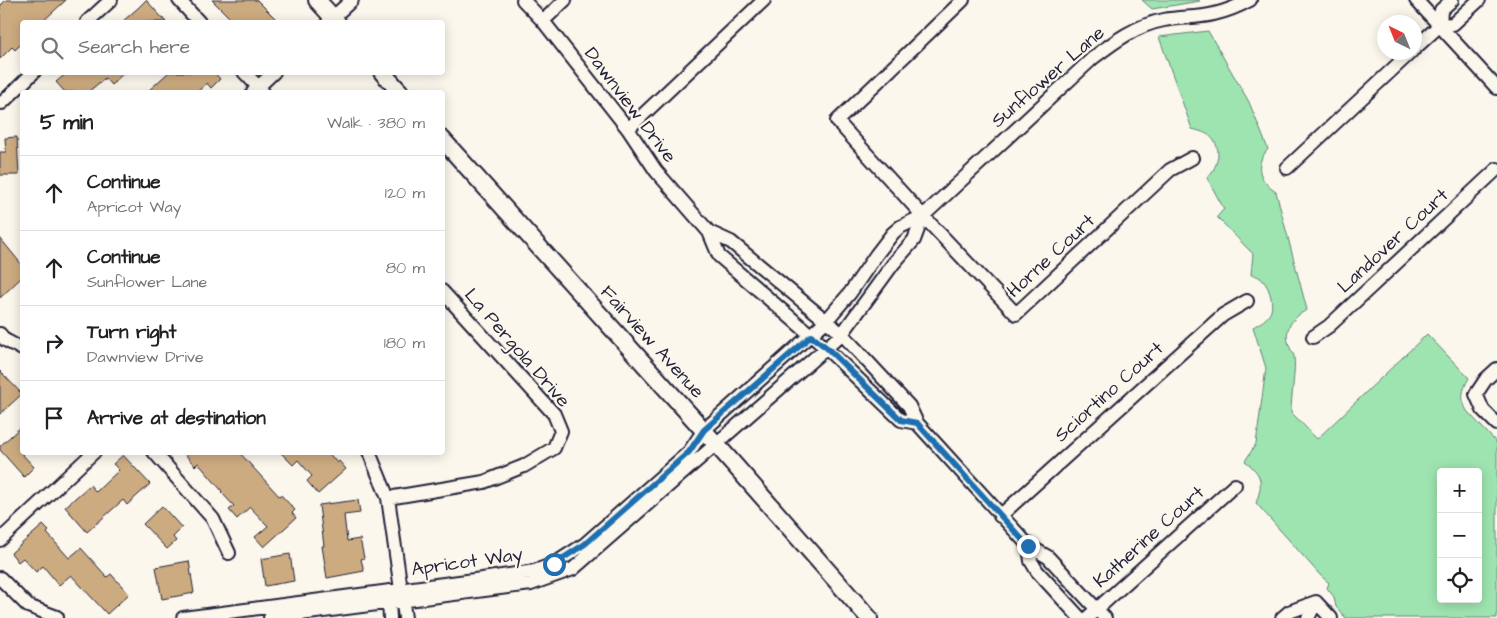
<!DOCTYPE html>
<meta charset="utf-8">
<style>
body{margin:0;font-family:"Architects Daughter",sans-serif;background:#f6f6f6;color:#202124}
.controls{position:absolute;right:15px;bottom:15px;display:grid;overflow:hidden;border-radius:5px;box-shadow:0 2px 12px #0003}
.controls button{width:45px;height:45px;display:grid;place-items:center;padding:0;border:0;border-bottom:1px solid #e0e0e0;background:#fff;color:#202124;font:25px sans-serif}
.compass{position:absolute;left:1377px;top:15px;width:45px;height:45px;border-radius:50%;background:#fff;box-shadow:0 2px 12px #0003;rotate:317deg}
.stop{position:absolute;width:15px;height:15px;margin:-11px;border:4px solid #1f6fb2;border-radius:50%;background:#fff}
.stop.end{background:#1f6fb2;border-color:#fff;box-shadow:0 1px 5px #0008}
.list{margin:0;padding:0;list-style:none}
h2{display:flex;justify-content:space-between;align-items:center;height:65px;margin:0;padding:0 20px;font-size:21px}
h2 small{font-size:16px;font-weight:400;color:#757577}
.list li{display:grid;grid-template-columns:32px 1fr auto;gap:15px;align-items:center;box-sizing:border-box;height:75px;padding:0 20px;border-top:1px solid #e0e0e0}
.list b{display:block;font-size:19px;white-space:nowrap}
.list p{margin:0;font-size:16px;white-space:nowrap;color:#757577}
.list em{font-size:16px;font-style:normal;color:#757577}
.icon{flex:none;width:28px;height:28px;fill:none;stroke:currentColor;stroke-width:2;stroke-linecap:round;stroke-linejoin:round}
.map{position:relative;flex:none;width:1497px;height:618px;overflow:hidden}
.search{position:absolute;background:#fff;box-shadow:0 2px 12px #0003;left:20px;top:20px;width:425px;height:55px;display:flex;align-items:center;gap:12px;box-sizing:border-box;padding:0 18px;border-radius:5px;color:#757577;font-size:19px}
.panel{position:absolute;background:#fff;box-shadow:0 2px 12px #0003;left:20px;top:90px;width:425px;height:365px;border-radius:5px}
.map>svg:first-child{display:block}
.green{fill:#9ee4b0;stroke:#608376;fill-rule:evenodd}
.building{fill:#cdab80;stroke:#22223b}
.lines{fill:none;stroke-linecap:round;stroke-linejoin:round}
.minor-casing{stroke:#22223b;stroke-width:16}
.tertiary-casing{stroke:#22223b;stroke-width:20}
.minor{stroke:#fbf7ec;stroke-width:12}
.tertiary{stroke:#fbf7ec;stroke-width:16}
.route{stroke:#1f6fb2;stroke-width:6}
.labels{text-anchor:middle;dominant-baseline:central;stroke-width:4.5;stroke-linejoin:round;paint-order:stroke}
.street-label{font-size:19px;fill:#22223b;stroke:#fbf7ec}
</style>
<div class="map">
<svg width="1497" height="618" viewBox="0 0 1497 618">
<rect width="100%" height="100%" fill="#fbf7ec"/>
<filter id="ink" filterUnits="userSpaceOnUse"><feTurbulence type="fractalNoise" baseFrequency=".02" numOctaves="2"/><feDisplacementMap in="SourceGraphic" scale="10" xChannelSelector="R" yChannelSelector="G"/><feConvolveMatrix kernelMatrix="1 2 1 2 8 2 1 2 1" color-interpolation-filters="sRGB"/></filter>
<g filter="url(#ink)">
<path class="green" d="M1142,0h57l1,1 -48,8z
M1208,31l41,71 19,47c-2,3 -6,7 -7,11 -5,13 4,25 15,32l31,118c-14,7 -24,19 -18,35 1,4 4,7 5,11 2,14 -3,40 -3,56l26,27 110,-105 42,44c-7,12 -9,21 -2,33l30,32v175h-151l-10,-11 -2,-10 -7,-9 2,-5 -9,-8 -64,-72c7,-20 7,-28 -11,-42l11,-17 10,-76 -13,-41c7,-4 15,-8 18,-16 3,-11 -3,-28 -12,-34 -2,-1 -5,-2 -8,-2l2,-21 -36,-37 7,-8 -17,-31c12,-12 17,-33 0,-44 -4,-2 -10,-4 -15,-5l-33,-92zM1441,472h37v127h-37z"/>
<path class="building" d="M6,0h60l-24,22h-20v21l-7,7 -3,-3 -12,12v-53z
M146,0l20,22h-44l16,-14z
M212,0h45l22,22h-45z
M68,72h57l-14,13 -6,-7 -17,14h-23l-9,-10z
M169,72h45l6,7 -9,9 -4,-5 -10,9h-50z
M17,137l2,38h-19v-23h6l-1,-14z
M0,238l22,27v12l-22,21z
M0,371l22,23 -22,20z
M22,426v28l12,13 -10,10 -24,-27v-4z
M183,452h56l40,44 2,-1 14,15 -3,3 4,5 -32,29 -9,-10 13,-11 -18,-19 -13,12 -8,-9 5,-4 -13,-14 1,-1 -24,-28 -3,3z
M280,452h48l9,11 2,-2 7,8 -28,25 -11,-13 5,-5 -14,-16 -5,5z
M123,455l27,29 -23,21 -4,-5 -36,32 -22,-25 25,-22 6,7 23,-22 -6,-6z
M358,500l2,13 -16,2 3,26 13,-2 4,19 -3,1 3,12 -37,7 -5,-32h2l-5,-41z
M162,506l20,22 -9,9 3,4 -9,8 -24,-25z
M43,525l6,6 -2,2 22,25 12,-10 26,29 4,-3 18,20 -22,20 -36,-39 -12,10 -16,-19 -7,6 -13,-14 -5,4 -7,-9z
M290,554l4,27 -29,5 -4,-27z
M189,561l5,32 -32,6 -6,-32z"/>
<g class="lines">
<defs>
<path id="minor" d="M179,0l20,22
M523,0l20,21 85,108 28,42 53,61 10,24 108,93 74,71 16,3
M963,0l-126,121 86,95 93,98 154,-144 22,-12
M1416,0l81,88
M543,21l22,-21
M87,22l24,-22
M328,22l24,-22
M1440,25l13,-1 26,-24
M1440,25l1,-15 11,-10
M1414,49l26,-24
M244,72l19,20
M253,92l21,-20
M2,103l32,-31
M628,129l136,-129
M1287,168l124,-116
M709,232l22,10 111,92 67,72 8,17 112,123 19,11 57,61
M0,334l5,6 17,9
M1313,337l16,-11 168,-157
M1497,369l-11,10 -10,15 7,16 14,14
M154,452l59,67 16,34
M369,452l19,46 17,120
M388,498l96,-16 40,-16 30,-18 7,-17 -7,-17 -112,-123
M1000,516l223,-201 24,-14
M0,540l94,-88
M1029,546l2,15 6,10 43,47
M0,578l28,28 29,11
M1316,602l15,16
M389,603l1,15
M183,618l299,-39 53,-8 19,-7 31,-20 104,-92 15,-22 122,-109 24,-28 26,-38 17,-22 7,-6 23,-11 170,-158c22,-17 44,-33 71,-38 17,-3 34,-2 50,-6 13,-3 25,-8 36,-14
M270,618l261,-34 42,-15 269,-235 51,-70 21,-24 9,-24
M1087,618l148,-133
M1282,618l7,-6 27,-10
M1308,618l8,-16"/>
<path id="tertiary" d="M317,0l20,22
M382,72l18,20
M442,139l274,305 153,174"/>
</defs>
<use href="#minor" class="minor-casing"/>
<use href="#tertiary" class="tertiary-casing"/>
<use href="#minor" class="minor"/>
<use href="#tertiary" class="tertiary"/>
</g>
</g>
<g class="lines" filter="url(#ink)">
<path class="route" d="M554,564l31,-20 104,-92 15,-22 107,-94 16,12 74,72 16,3 111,123"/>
</g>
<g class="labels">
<g class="street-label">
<text transform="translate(1048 77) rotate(-41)">Sunflower Lane</text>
<text transform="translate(630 105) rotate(53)">Dawnview Drive</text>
<text transform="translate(1393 241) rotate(-43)">Landover Court</text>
<text transform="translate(1051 256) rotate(-43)">Horne Court</text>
<text transform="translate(652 342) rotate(48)">Fairview Avenue</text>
<text transform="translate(517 348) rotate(49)">La Pergola Drive</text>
<text transform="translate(1109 392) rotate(-42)">Sciortino Court</text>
<text transform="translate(1149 537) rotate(-42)">Katherine Court</text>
<text transform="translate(467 562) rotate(-8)">Apricot Way</text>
</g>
</g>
</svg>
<div class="controls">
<button>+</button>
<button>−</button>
<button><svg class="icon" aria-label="locate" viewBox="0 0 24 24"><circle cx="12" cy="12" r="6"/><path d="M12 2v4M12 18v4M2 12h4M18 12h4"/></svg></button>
</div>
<svg class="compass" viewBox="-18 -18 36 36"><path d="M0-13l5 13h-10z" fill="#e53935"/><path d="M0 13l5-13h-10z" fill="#757577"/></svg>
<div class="stop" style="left:554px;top:564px"></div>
<div class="stop end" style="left:1028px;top:546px"></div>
<div class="search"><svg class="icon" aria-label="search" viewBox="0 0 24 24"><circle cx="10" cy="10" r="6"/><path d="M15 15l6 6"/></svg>Search here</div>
<section class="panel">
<h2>5 min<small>Walk · 380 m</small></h2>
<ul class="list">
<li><svg class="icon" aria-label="ahead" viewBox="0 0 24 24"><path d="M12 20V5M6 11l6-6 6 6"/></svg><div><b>Continue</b><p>Apricot Way</p></div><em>120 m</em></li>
<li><svg class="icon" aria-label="ahead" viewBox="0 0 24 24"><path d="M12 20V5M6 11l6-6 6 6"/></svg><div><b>Continue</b><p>Sunflower Lane</p></div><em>80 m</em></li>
<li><svg class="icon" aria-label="right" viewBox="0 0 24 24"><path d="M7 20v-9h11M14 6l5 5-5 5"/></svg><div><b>Turn right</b><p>Dawnview Drive</p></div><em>180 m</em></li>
<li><svg class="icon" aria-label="arrive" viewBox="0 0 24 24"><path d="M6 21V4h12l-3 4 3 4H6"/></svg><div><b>Arrive at destination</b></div></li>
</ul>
</section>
</div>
